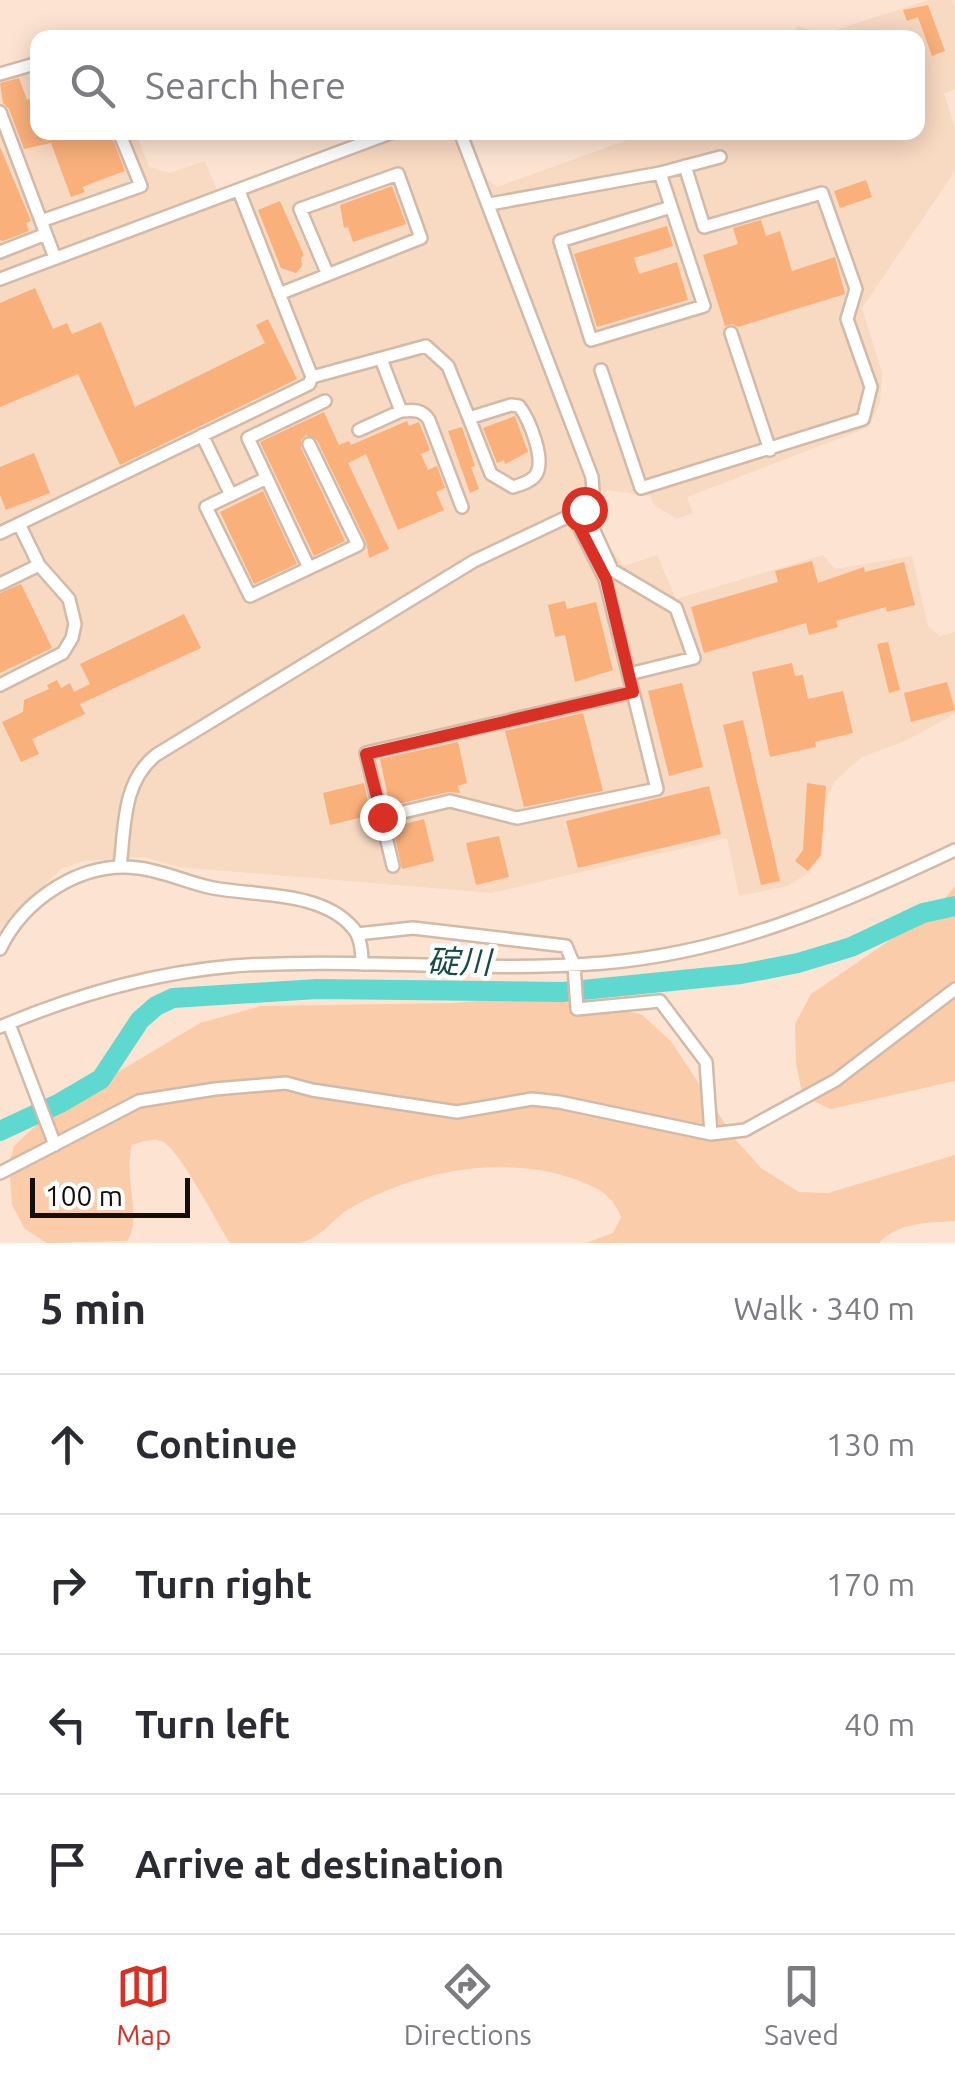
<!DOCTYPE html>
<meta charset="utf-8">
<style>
body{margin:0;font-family:Ubuntu,"Noto Sans JP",sans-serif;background:#f7f7f7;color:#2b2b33}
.scale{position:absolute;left:30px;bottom:25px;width:160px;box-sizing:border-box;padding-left:10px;border:5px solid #160e08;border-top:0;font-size:28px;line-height:35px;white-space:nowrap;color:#160e08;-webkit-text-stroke:8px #fff;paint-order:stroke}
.stop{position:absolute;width:30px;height:30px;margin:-22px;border:8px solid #d93025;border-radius:50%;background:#fff}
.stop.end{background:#d93025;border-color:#fff;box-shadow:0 2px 10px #0008}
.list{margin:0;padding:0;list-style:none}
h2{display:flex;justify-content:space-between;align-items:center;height:130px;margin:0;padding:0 40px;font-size:42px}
h2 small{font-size:32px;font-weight:400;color:#7c7c81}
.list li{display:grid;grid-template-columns:65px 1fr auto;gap:30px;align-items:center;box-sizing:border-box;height:140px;padding:0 40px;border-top:2px solid #e1e1e2}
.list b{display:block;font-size:38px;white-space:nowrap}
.list em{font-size:32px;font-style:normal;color:#7c7c81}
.icon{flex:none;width:55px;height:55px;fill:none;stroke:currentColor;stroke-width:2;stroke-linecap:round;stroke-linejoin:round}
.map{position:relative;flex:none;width:955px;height:1243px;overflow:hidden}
.search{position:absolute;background:#fff;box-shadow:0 5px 25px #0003;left:30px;right:30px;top:30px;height:110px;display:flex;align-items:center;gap:25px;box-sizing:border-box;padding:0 35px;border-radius:20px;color:#7c7c81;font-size:38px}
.sheet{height:690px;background:#fff}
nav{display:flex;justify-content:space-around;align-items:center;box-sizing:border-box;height:140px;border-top:2px solid #e1e1e2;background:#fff;font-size:28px;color:#7c7c81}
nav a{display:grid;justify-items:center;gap:5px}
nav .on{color:#d93025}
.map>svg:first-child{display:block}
.built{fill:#f8d9c2}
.green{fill:#fbccaa}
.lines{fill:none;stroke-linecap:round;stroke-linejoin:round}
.river{stroke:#5fd9d0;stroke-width:20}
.building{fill:#f9b07b}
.minor-casing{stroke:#d2baa9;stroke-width:16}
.minor{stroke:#fff;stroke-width:11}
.route{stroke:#d93025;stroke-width:12}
.labels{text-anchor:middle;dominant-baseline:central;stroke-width:9;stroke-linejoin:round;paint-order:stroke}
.water-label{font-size:32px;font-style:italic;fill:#154c48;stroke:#fff}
</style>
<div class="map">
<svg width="955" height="1243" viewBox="0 0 955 1243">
<rect width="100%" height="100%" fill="#fde4d2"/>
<path class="built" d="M929,0h24l2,7v82l-11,5 11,33v44l-93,137 20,65 -2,30 -11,24 -182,70 6,16 -16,6 -23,-14 -4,-9 -43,-6 -13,23 13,32 17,21 33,-11 19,44 147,-44 12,14 77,-13 16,70 12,10 15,-4v82l-50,27 -43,16 -27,24 -10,22 -4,53 -11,16 -22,14 -49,10 -12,-58 -235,55 -313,-26 -35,-10 -61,4 -22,8 -61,59v-860l37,-11 1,75 98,1 13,34 21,6 35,-12 12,29 157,-58 95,1 18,46 10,8 150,-54 271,-1v-94l-129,-1 9,-11 25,8z"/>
<path class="green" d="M955,886v195l-124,28 -18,-8 -12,-13 -5,-24 -1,-40 16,-30 126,-86z
M527,996l114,18 30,27 64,98 26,29 38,24 29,1 127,-38v66c-28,2 -56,1 -76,22h-293l27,-10 8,-16c-9,-23 -22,-28 -44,-37 -72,-27 -162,-9 -228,29 -16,10 -30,31 -50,34 -21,0 -47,0 -69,0 -13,-20 -51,-94 -67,-101 -11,-5 -20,0 -31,3 -9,33 11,75 -5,96l-80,2 -22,-14 -13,-24 -3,-41 5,-18 34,-32 152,-91 61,-17 193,-3z"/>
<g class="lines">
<path class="river" d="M0,1131l60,-28 41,-24 39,-59 16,-14 17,-8 144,-9 246,3 178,-18 57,-11 53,-16 72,-34 32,-7"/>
</g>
<path class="building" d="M928,5l17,46 -13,5 -14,-39 -11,4 -4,-11z
M19,78l8,22 11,-4v36h72l15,39 -43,16 3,5 -14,5 -20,-54 -27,6 -15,-40 -6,-6 -3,-20z
M0,147l31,74 -5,2 3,8 -26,10 -3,-1z
M866,180l6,17 -32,11 -6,-17z
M392,186l14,38 -53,18 -5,-15 -4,1 -4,-23z
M280,201l24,54 -3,3 1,8 -6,7 -15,-5 -23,-58z
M761,220l5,16 14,-5 12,40 43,-14 10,37 -107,33 -6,-3 -7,2 -22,-71 35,-11 -5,-16z
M667,226l6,20 -39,12 5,16 38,-12 11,38 -91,27 -23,-73z
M35,288l18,41 14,-6 5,11 29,-12 34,85 130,-64 -9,-18 12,-6 29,60 -177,86 -42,-91 -78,33v-104z
M324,412l15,33 10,-4 2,4 56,-24 2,5 10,-4 11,28 -9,4 7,16 9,-4 8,22 -9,4 8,18 -46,20 -32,-76 -18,9 41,86 -20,9 -3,-17 -49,-101 -11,-5 -5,5v8l44,93 -31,15 -54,-114z
M515,416l13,36 -23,12 -1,-4 -7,3 -14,-35z
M462,427l13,39 -4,1 8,22 -9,4 -22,-62z
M34,453l16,40 -44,17 -6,-15v-28z
M263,491l34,73 -43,20 -34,-72z
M812,561l6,22 46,-16 1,5 39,-10 11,43 -28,7 -1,-5 -50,14 2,6 -29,8 -3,-12 -102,30 -13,-46 87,-25 -3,-11z
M21,584l31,64 -52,25v-80z
M565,601l2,8 29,-7 17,68 -38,12 -10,-47 -10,2 -7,-32z
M184,614l17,34 -121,56 5,10 -53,25 7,15 -18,8 -19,-40 21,-10 1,-12 25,-11 -2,-4 10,-5 4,8 9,-5 4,9 16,-8 -10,-20z
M888,642l12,48 -11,3 -12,-49z
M792,663l3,13 8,-1 5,24 35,-8 10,42 -38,9 1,5 -46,10 -18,-85z
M947,682l8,28 -44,12 -7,-29z
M682,683l21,84 -34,9 -21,-85z
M583,713l20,78 -79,16 -19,-76z
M743,720l37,161 -19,4 -38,-160z
M458,742l9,41 -9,3 2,7 -12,-1 -58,14 -10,-47z
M364,783l7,32 -41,10 -7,-32z
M807,783l19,3 -5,69 -13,16 -13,-10 8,-11z
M709,786l12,48 -143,34 -12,-47z
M424,819l10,42 -32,8 -9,-42z
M499,836l10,41 -33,8 -10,-42z"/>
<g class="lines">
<defs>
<path id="minor" d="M0,74l38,-11
M0,112l55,146
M660,173l44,133 -113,34 -31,-99 111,-34
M490,204l170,-31 60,-16
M41,221l100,-35 -22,-54
M0,252l46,-18
M0,279l393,-147
M279,294l142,-56 -23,-64 -98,35 28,66
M731,333l39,117
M601,370l40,118 222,-69 8,-32 -24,-68 9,-30 -34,-96 -118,34 -19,-61
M312,377l114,-31 22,20 21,52 42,-13 8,1c10,13 28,55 16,70 -5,6 -15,9 -22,11l-22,-13 -22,-56
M401,411c12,-1 21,-2 28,9l33,87
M359,430l42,-19 -20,-52
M202,435l29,60 -25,12 44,89 108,-51 -49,-101
M231,495l36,-17
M584,509l28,61 64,38 18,50 -65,16
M0,533l309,-149 3,-7 -73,-186
M309,568l-61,-130 77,-37
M0,584l39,-19
M0,685l63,-32 9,-15 3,-14 -6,-25 -30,-34 -20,-41
M382,817l68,-16 67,17 140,-29 -52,-210 -32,-64
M393,866l-27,-113 267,-61
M120,867c5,-40 2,-85 36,-112l318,-194 110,-52 9,-17 -1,-15 -132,-345
M357,934l56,-6 153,18 8,19 3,44 83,-8 46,61 5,72
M0,949c24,-50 81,-88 138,-81 26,3 50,15 75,20 43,8 109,3 140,40 8,9 9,24 9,36
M9,1024l46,121
M0,1027c75,-32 151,-54 233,-61 124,-9 248,7 371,-3 129,-11 236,-59 351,-113
M0,1173l139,-72 76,-12 71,-6 26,7 145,22 75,-13 27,3 152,32 34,-4 91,-50 119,-91"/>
</defs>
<use href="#minor" class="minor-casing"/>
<use href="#minor" class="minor"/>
</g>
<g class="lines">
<path class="route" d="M382,817l-16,-63 267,-62 -27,-113 -33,-64 11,-6"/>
</g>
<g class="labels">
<g class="water-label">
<text transform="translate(459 961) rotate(1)">碇川</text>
</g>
</g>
</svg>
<div class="scale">100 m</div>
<div class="stop" style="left:584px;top:509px"></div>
<div class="stop end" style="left:382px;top:817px"></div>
<div class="search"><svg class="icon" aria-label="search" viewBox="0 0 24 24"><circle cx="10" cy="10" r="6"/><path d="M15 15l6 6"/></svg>Search here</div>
</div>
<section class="sheet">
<h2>5 min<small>Walk · 340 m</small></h2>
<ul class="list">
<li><svg class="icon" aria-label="ahead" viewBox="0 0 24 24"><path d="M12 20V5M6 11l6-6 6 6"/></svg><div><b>Continue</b></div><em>130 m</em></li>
<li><svg class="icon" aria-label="right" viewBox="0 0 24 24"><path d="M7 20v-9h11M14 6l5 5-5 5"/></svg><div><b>Turn right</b></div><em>170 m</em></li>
<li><svg class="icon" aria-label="left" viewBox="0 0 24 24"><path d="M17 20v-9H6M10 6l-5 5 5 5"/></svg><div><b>Turn left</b></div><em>40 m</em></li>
<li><svg class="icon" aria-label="arrive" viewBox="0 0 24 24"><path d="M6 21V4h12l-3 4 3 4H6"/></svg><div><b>Arrive at destination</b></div></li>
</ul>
</section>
<nav>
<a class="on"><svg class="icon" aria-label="map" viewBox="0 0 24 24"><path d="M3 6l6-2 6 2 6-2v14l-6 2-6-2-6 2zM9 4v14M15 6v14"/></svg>Map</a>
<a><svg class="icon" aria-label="directions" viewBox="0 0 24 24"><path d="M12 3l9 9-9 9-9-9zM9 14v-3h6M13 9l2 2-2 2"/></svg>Directions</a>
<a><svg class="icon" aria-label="saved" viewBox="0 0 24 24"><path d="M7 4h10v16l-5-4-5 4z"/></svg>Saved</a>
</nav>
